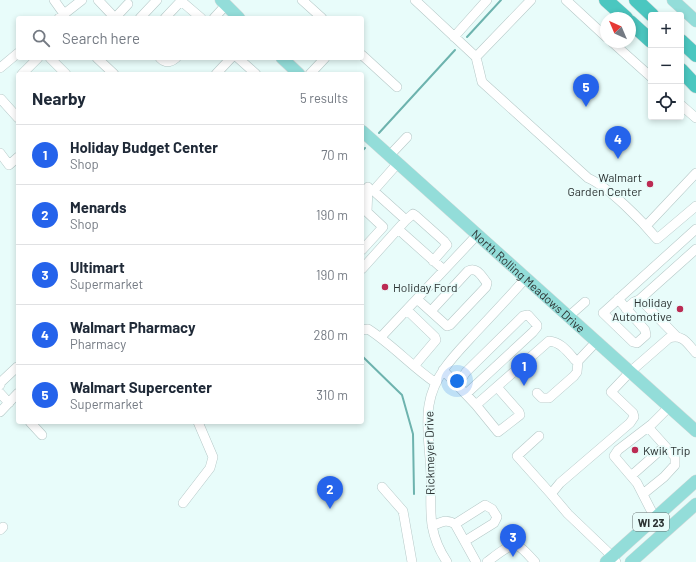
<!DOCTYPE html>
<meta charset="utf-8">
<style>
body{margin:0;font-family:Barlow,sans-serif;background:#f6f6f7;color:#1f2937}
.controls{position:absolute;right:12px;top:12px;display:grid;overflow:hidden;border-radius:4px;box-shadow:0 2px 6px #0003}
.controls button{width:36px;height:36px;display:grid;place-items:center;padding:0;border:0;border-bottom:1px solid #e0e1e3;background:#fff;color:#1f2937;font:20px sans-serif}
.compass{position:absolute;left:600px;top:12px;width:36px;height:36px;border-radius:50%;background:#fff;box-shadow:0 2px 6px #0003;rotate:316deg}
.you{position:absolute;left:457px;top:381px;width:14px;height:14px;margin:-10px;border:3px solid #fff;border-radius:50%;background:#1a73e8;box-shadow:0 0 0 6px #1a73e833}
.badge{display:grid;place-items:center;width:26px;height:26px;border-radius:50%;background:#2563eb;color:#fff;font-size:13px;font-weight:700}
.pin{position:absolute;translate:-50% -33px;filter:drop-shadow(0 1px 2px #0008)}
.pin::after{content:'';position:absolute;top:21px;width:14px;height:12px;background:inherit;clip-path:polygon(0 0,100% 0,50% 100%)}
.list{margin:0;padding:0;list-style:none}
h2{display:flex;justify-content:space-between;align-items:center;height:52px;margin:0;padding:0 16px;font-size:17px}
h2 small{font-size:13px;font-weight:400;color:#747a83}
.list li{display:grid;grid-template-columns:26px 1fr auto;gap:12px;align-items:center;box-sizing:border-box;height:60px;padding:0 16px;border-top:1px solid #e0e1e3}
.list b{display:block;font-size:15px;white-space:nowrap}
.list p{margin:0;font-size:13px;white-space:nowrap;color:#747a83}
.list em{font-size:13px;font-style:normal;color:#747a83}
.icon{flex:none;width:22px;height:22px;fill:none;stroke:currentColor;stroke-width:2;stroke-linecap:round;stroke-linejoin:round}
.map{position:relative;flex:none;width:696px;height:562px;overflow:hidden}
.search{position:absolute;background:#fff;box-shadow:0 2px 6px #0003;left:16px;top:16px;width:348px;height:44px;display:flex;align-items:center;gap:10px;box-sizing:border-box;padding:0 14px;border-radius:4px;color:#747a83;font-size:15px}
.panel{position:absolute;background:#fff;box-shadow:0 2px 6px #0003;left:16px;top:72px;width:348px;height:352px;border-radius:4px}
.map>svg:first-child{display:block}
.lines{fill:none;stroke-linecap:round;stroke-linejoin:round}
.stream{stroke:#6db3ae;stroke-width:2}
.minor-casing{stroke:#b5c8c7;stroke-width:10}
.major-casing{stroke:#d9dada;stroke-width:13}
.highway-casing{stroke:#d9dada;stroke-width:15}
.minor{stroke:#fff;stroke-width:9}
.major{stroke:#93ddd9;stroke-width:12}
.highway{stroke:#4bc7c0;stroke-width:14}
.poi-dot{fill:#bb2b53;stroke:#e8fcfa;stroke-width:1.5}
.labels{text-anchor:middle;dominant-baseline:central;stroke-width:3.5;stroke-linejoin:round;paint-order:stroke}
.shield{fill:#e8fcfa;stroke:#646f6f;stroke-width:1}
.shield-label{font-size:11px;font-weight:bold;fill:#2c3333}
.poi-label{font-size:12px;fill:#2c3333;stroke:#e8fcfa;text-anchor:end}
.street-label{font-size:12px;fill:#2c3333;stroke:#e8fcfa}
</style>
<div class="map">
<svg width="696" height="562" viewBox="0 0 696 562">
<rect width="100%" height="100%" fill="#e8fcfa"/>
<g class="lines">
<path class="stream" d="M467,37l34,-37
M379,133l76,-83
M362,151l3,-3
M362,356l40,39 11,39 1,60"/>
<defs>
<path id="minor" d="M54,0l10,14
M98,0l17,18
M180,0l21,18
M302,0l20,18
M415,0l61,57 6,25 106,96c22,10 54,43 69,61l39,-33
M566,0l40,37
M59,18l23,-18
M115,18l13,-14
M140,18l17,-18
M165,18l16,-17
M214,18l12,-13
M454,37l33,-37
M612,42l39,35
M362,55l35,32
M476,57l55,-57
M50,58l16,16
M97,58l17,16
M160,58c5,5 10,5 16,0
M238,58l18,16
M0,68l18,-15
M22,74l16,-16
M216,74l15,-16
M310,74l15,-16
M0,100l1,-1 17,19
M681,105l15,13
M0,153l9,12 9,-8
M390,155l17,-18
M398,163l-23,26 1,4 30,27
M646,226l50,-53
M398,229l46,41
M362,250l21,-23 -16,-15 1,-25
M362,269l44,-49 7,-6 3,2 28,25 3,4 -14,16
M417,299l30,27 3,-1 36,-38 1,-4c-5,-6 -10,-17 -19,-12l-37,40
M618,299l27,31 1,5 -9,8 -4,-1 -30,-29 93,-84
M639,300l57,-51
M626,309l8,-7 5,-2 3,1 34,35
M407,310l28,27 1,3 -22,26
M568,317l17,-15
M362,330l6,-1c25,16 44,38 68,54
M381,337l96,-102
M443,370l33,35 73,-64c12,1 19,11 26,19l3,1 18,-19
M0,385l1,-3 16,-15
M457,385l9,-13 57,-56 5,-1 9,10v2l-4,5 -67,62
M0,393l9,10
M537,393l5,5h7l25,-22 3,-4 1,-11
M476,405l22,27 22,-17 -1,-3 -22,-25
M0,412l18,-19
M30,422l12,13
M539,436l-22,20 34,38
M631,476l34,-30
M382,487l21,24 9,51
M643,494l21,-17 11,-12v-8l-27,-30
M183,503l27,-35 3,-11 -15,-35
M655,518l-18,-35 -23,-27 4,-6 34,-26 17,-17
M455,524l30,-19 7,4 5,8 -3,6 -29,18
M432,526c8,-3 14,-8 23,-2l21,38
M0,530l3,-3
M447,562c-20,-30 -16,-51 -16,-84 0,-24 -6,-49 -2,-73 5,-32 29,-53 49,-75 16,-17 32,-34 47,-51
M487,562c7,-5 24,-20 31,-16 6,3 12,11 17,16
M616,562l-4,-6 -44,-42 -17,-20 9,-11 70,-60 4,-6 -1,-4 -22,-21 19,-20 39,-34c14,-4 18,5 27,15"/>
<g id="major">
<path d="M221,0l18,18"/>
<path d="M673,0l23,21"/>
<path d="M282,58l17,16"/>
<path id="s1" d="M362,131l334,300"/>
<path d="M606,562l90,-81"/>
<path d="M631,562l65,-58"/>
</g>
<path id="highway" d="M606,0l20,18
M636,0l16,15
M630,22l21,19
M681,41l15,14
M681,70l15,16"/>
</defs>
<use href="#minor" class="minor-casing"/>
<use href="#major" class="major-casing"/>
<use href="#highway" class="highway-casing"/>
<use href="#minor" class="minor"/>
<use href="#major" class="major"/>
<use href="#highway" class="highway"/>
</g>
<g class="poi-dot">
<circle cx="650" cy="184" r="4"/>
<circle cx="385" cy="287" r="4"/>
<circle cx="680" cy="309" r="4"/>
<circle cx="635" cy="450" r="4"/>
</g>
<g class="labels">
<rect class="shield" x="633" y="513" width="36" height="18" rx="3"/>
<g class="shield-label">
<text x="651" y="522">WI 23</text>
</g>
<g class="poi-label">
<text x="642" y="177">Walmart<tspan x="642" dy="14">Garden Center</tspan></text>
<text x="393" y="287" text-anchor="start">Holiday Ford</text>
<text x="672" y="302">Holiday<tspan x="672" dy="14">Automotive</tspan></text>
<text x="643" y="450" text-anchor="start">Kwik Trip</text>
</g>
<g class="street-label">
<text stroke="none"><textPath href="#s1" startOffset="224">North Rolling Meadows Drive</textPath></text>
<text transform="translate(429 453) rotate(-91)">Rickmeyer Drive</text>
</g>
</g>
</svg>
<div class="controls">
<button>+</button>
<button>−</button>
<button><svg class="icon" aria-label="locate" viewBox="0 0 24 24"><circle cx="12" cy="12" r="6"/><path d="M12 2v4M12 18v4M2 12h4M18 12h4"/></svg></button>
</div>
<svg class="compass" viewBox="-18 -18 36 36"><path d="M0-13l5 13h-10z" fill="#e53935"/><path d="M0 13l5-13h-10z" fill="#747a83"/></svg>
<div class="you"></div>
<div class="pin badge" style="left:524px;top:386px">1</div>
<div class="pin badge" style="left:330px;top:509px">2</div>
<div class="pin badge" style="left:513px;top:557px">3</div>
<div class="pin badge" style="left:618px;top:159px">4</div>
<div class="pin badge" style="left:586px;top:107px">5</div>
<div class="search"><svg class="icon" aria-label="search" viewBox="0 0 24 24"><circle cx="10" cy="10" r="6"/><path d="M15 15l6 6"/></svg>Search here</div>
<section class="panel">
<h2>Nearby<small>5 results</small></h2>
<ul class="list">
<li><span class="badge">1</span><div><b>Holiday Budget Center</b><p>Shop</p></div><em>70 m</em></li>
<li><span class="badge">2</span><div><b>Menards</b><p>Shop</p></div><em>190 m</em></li>
<li><span class="badge">3</span><div><b>Ultimart</b><p>Supermarket</p></div><em>190 m</em></li>
<li><span class="badge">4</span><div><b>Walmart Pharmacy</b><p>Pharmacy</p></div><em>280 m</em></li>
<li><span class="badge">5</span><div><b>Walmart Supercenter</b><p>Supermarket</p></div><em>310 m</em></li>
</ul>
</section>
</div>
